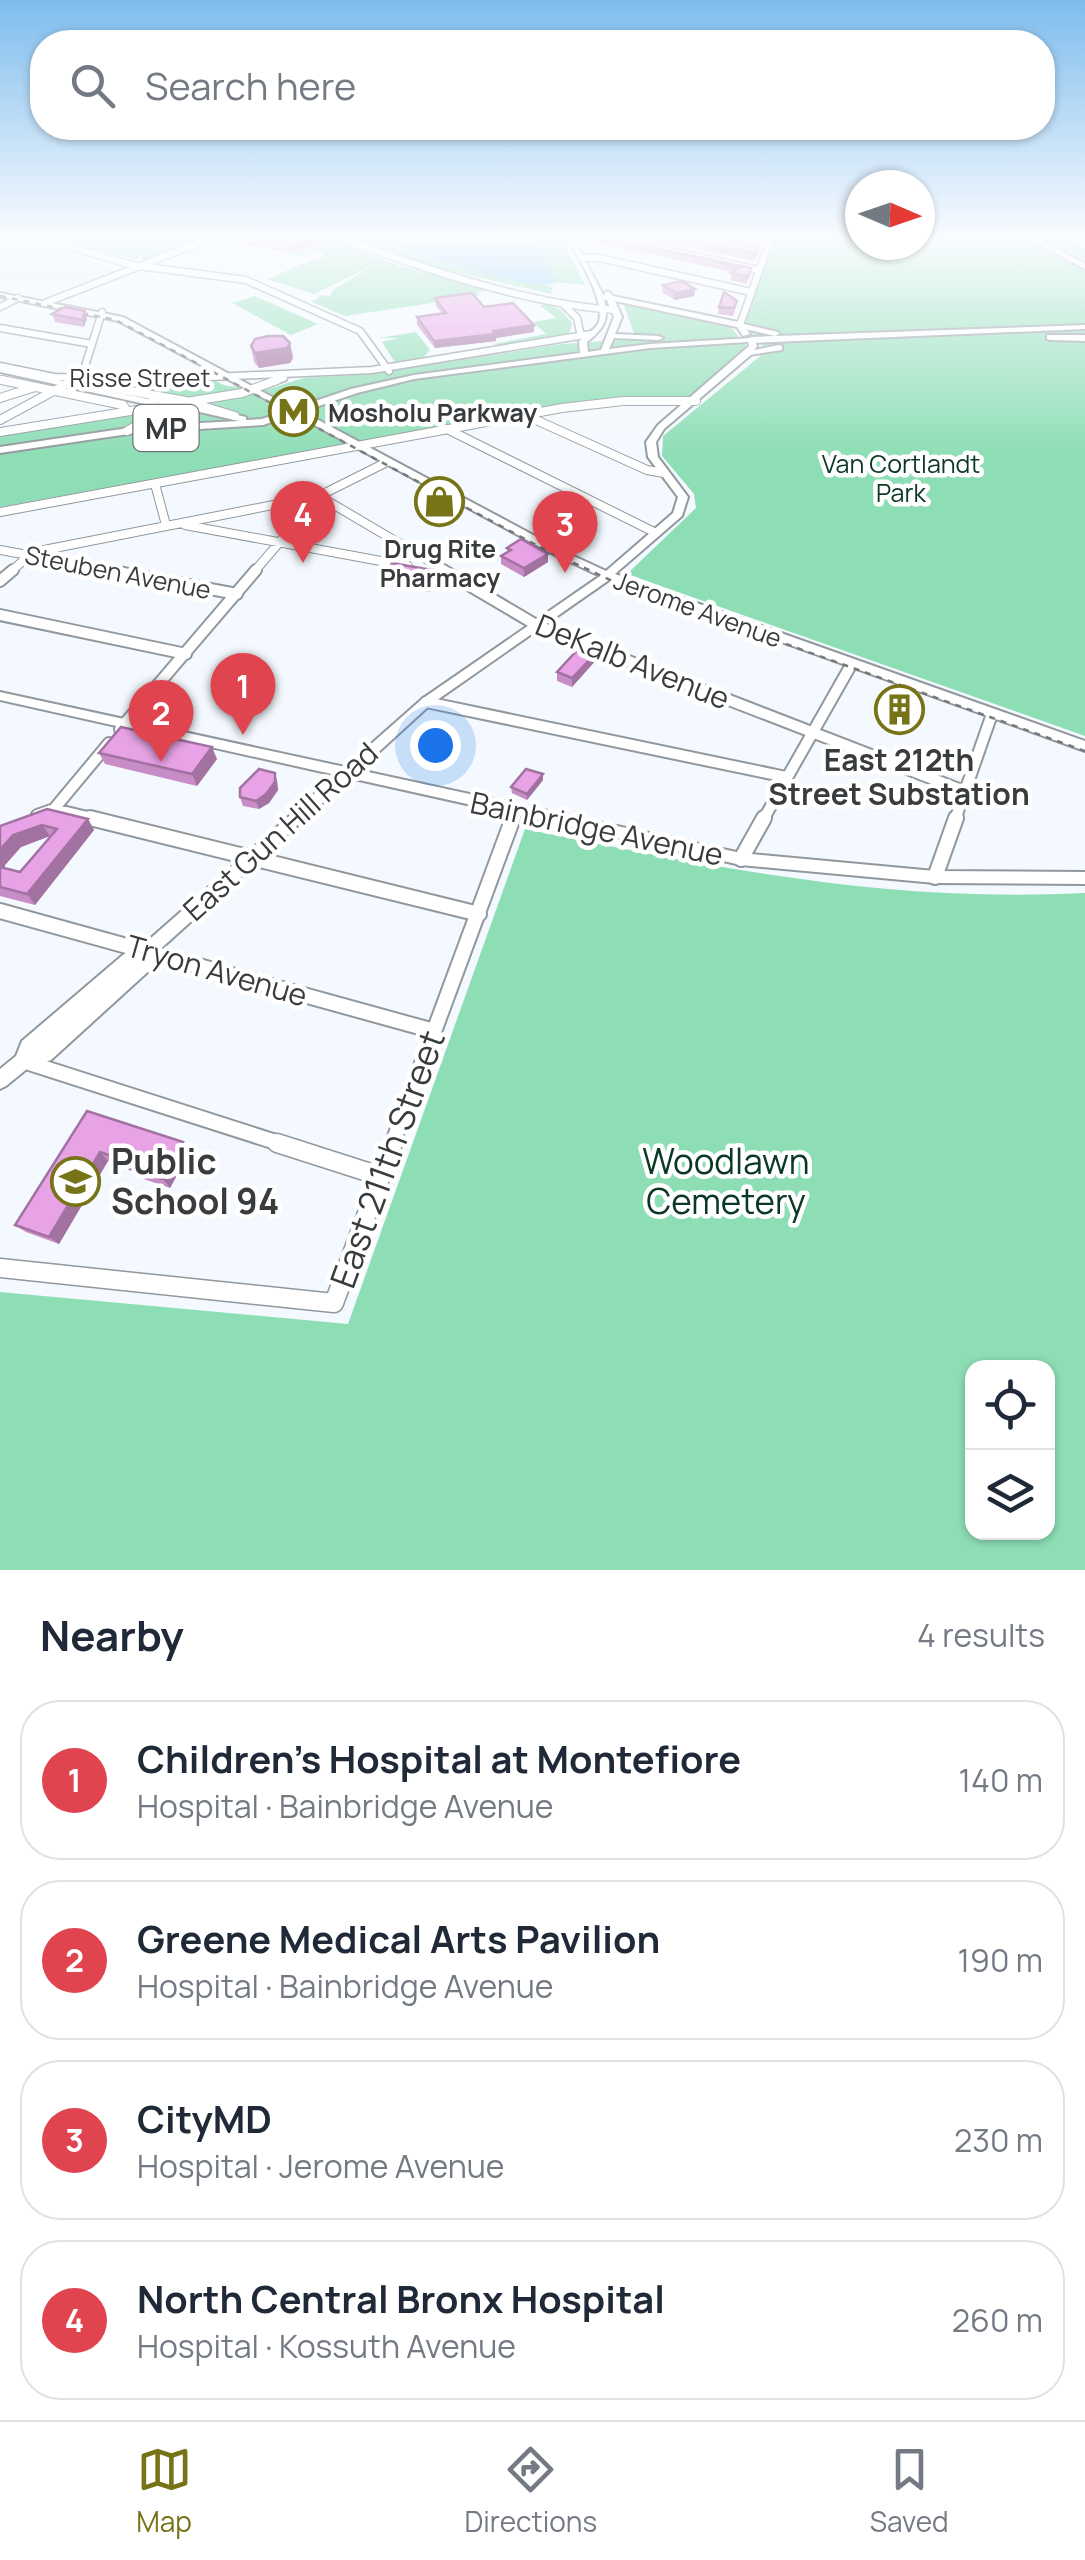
<!DOCTYPE html>
<meta charset="utf-8">
<style>
body{margin:0;font-family:Manrope,sans-serif;background:#f6f6f7;color:#1f2937}
.controls{position:absolute;right:30px;bottom:30px;display:grid;overflow:hidden;border-radius:20px;box-shadow:0 2px 8px #0004}
.controls button{width:90px;height:90px;display:grid;place-items:center;padding:0;border:0;border-bottom:2px solid #e0e1e3;background:#fff;color:#1f2937;font:50px sans-serif}
.compass{position:absolute;left:845px;top:170px;width:90px;height:90px;border-radius:50%;background:#fff;box-shadow:0 2px 8px #0004;rotate:92deg}
.you{position:absolute;left:435px;top:745px;width:35px;height:35px;margin:-25px;border:8px solid #fff;border-radius:50%;background:#1a73e8;box-shadow:0 0 0 15px #1a73e833}
.badge{display:grid;place-items:center;width:65px;height:65px;border-radius:50%;background:#777317;color:#fff;font-size:32px;font-weight:700}
.pin{position:absolute;translate:-50% -82px;filter:drop-shadow(0 2px 5px #0008)}
.pin::after{content:'';position:absolute;top:52px;width:35px;height:30px;background:inherit;clip-path:polygon(0 0,100% 0,50% 100%)}
.list{margin:0;padding:0;list-style:none}
h2{display:flex;justify-content:space-between;align-items:center;height:130px;margin:0;padding:0 40px;font-size:42px}
h2 small{font-size:32px;font-weight:400;color:#747a83}
.list li{display:grid;grid-template-columns:65px 1fr auto;gap:30px;align-items:center;box-sizing:border-box;height:160px;margin:0 20px 20px;padding:0 20px;border:2px solid #e0e1e3;border-radius:40px}
.list b{display:block;font-size:38px;white-space:nowrap}
.list p{margin:0;font-size:32px;white-space:nowrap;color:#747a83}
.list em{font-size:32px;font-style:normal;color:#747a83}
.icon{flex:none;width:55px;height:55px;fill:none;stroke:currentColor;stroke-width:2;stroke-linecap:round;stroke-linejoin:round}
.map{position:relative;flex:none;width:1085px;height:1570px;overflow:hidden}
.search{position:absolute;background:#fff;box-shadow:0 2px 8px #0004;left:30px;right:30px;top:30px;height:110px;display:flex;align-items:center;gap:25px;box-sizing:border-box;padding:0 35px;border-radius:40px;color:#747a83;font-size:38px}
.sheet{height:850px;background:#fff}
nav{display:flex;justify-content:space-around;align-items:center;box-sizing:border-box;height:140px;border-top:2px solid #e0e1e3;background:#fff;font-size:28px;color:#747a83}
nav a{display:grid;justify-items:center;gap:5px}
nav .on{color:#777317}
.map>svg:first-child{display:block}
.built{fill:#dfeef9}
.green{fill:#8ddeb5;fill-rule:evenodd}
.water{fill:#80c7f4}
.lines{fill:none;stroke-linecap:round;stroke-linejoin:round}
.minor-far4-casing{stroke:#91989d;stroke-width:9}
.minor-far3-casing{stroke:#91989d;stroke-width:10}
.minor-far2-casing{stroke:#91989d;stroke-width:14}
.minor-far1-casing{stroke:#91989d;stroke-width:18}
.minor-casing{stroke:#91989d;stroke-width:21}
.major-casing{stroke:#91989d;stroke-width:4}
.highway-casing{stroke:#91989d;stroke-width:4}
.minor-far4{stroke:#fff;stroke-width:6}
.minor-far3{stroke:#fff;stroke-width:8}
.minor-far2{stroke:#fff;stroke-width:10}
.minor-far1{stroke:#fff;stroke-width:14}
.minor{stroke:#fff;stroke-width:18}
.major{fill:#fff;fill-rule:evenodd}
.highway{fill:#fff;fill-rule:evenodd}
.rail{stroke:#767a7d;stroke-width:2.5;stroke-dasharray:6 6;stroke-linecap:butt}
.major-bridge-casing{stroke:#91989d;stroke-width:12;stroke-linecap:butt}
.major-bridge{stroke:#fff;stroke-width:10}
.wall{fill:#c88cc6;fill-rule:evenodd}
.shaded-wall{fill:#a272a1}
.building{fill:#e8a3e6;stroke:#a272a1;stroke-width:2.5}
.labels{text-anchor:middle;dominant-baseline:central;stroke-width:9;stroke-linejoin:round;paint-order:stroke}
.far-street-label{font-size:25px;fill:#393c3e;stroke:#fff}
.far-poi-label{font-size:25px;font-weight:bold;fill:#393c3e;stroke:#fff;text-anchor:start}
.far-park-label{font-size:25px;fill:#0b3825;stroke:#fff}
.shield{fill:#fff;stroke:#747678;stroke-width:2.5}
.shield-label{font-size:28px;font-weight:bold;fill:#393c3e}
.street-label{font-size:30px;fill:#393c3e;stroke:#fff}
.poi-label{font-size:30px;font-weight:bold;fill:#393c3e;stroke:#fff}
.near-street-label{font-size:35px;fill:#393c3e;stroke:#fff}
.near-poi-label{font-size:35px;font-weight:bold;fill:#393c3e;stroke:#fff;text-anchor:start}
.near-park-label{font-size:35px;fill:#0b3825;stroke:#fff}
</style>
<div class="map">
<svg width="1085" height="1570" viewBox="0 0 1085 1570">
<rect width="100%" height="100%" fill="#f3f9fe"/>
<path class="built" d="M0,237h13l104,32 -33,13 -84,-1z"/>
<path class="green" d="M55,237h148l-35,14 -7,-2 4,3 -22,8 -2,-5 -3,5z
M324,237l75,29 94,24 -16,2 2,4 -134,20 -33,-14 10,-7 9,1 2,-6 43,-26 -62,30 -47,-15 58,-24 -6,-4 -18,6 -6,-2 31,-13 -20,-4z
M347,237h34l56,23 110,25 5,3 -1,6 -139,-32z
M539,237h22l24,48 -32,-3z
M774,237h86v8h60v-8h165v499l-458,-162 69,-66 -2,-14 -32,-38 1,-20 101,-83 -2,-9 -18,-19z
M255,296l63,28 -27,11 -59,-32z
M546,303l15,7 11,13 -3,11 -72,13 -3,-3 52,-10 -13,-12 24,-4 -17,-12z
M623,303l108,24 15,19 -53,51 -56,-1 -62,6 -575,105v-72l184,-37 -72,-15 98,-4 17,7 42,3 34,-11 70,-4 188,-30 75,-5z
M416,332l14,18 -8,9 -26,5 -14,-22 17,-4h-20z
M525,829c191,39 363,74 560,64v677h-1085v-278l348,32zM972,1368h76v164h-76z"/>
<path class="water" d="M381,237h158l16,46c-27,9 -146,-30 -174,-46z"/>
<g class="lines">
<defs>
<path id="minor-far4" d="M38,237l94,28 114,15 114,51 29,40
M337,237c85,31 189,67 279,73
M605,237l154,33
M1072,237l13,9
M581,258h19l151,34
M45,303l169,-66
M564,305l13,13 3,14
M0,307l18,-9
M740,325l31,-88
M0,328l92,16
M0,366l59,12
M54,377l90,3 228,-10 219,-36
M0,380l14,3
M69,383l13,-7 20,-64
M270,383l14,-5"/>
<path id="minor-far3" d="M2,380l121,25 4,6
M102,386l84,15 49,15
M0,398l35,-11
M525,415l122,55 17,3
M0,420l74,-40
M447,429l209,104
M127,431l22,-13 -7,-10
M0,432l242,-39 35,-13
M155,484l11,41
M319,496l129,76
M0,512l562,-104 61,-7h73
M185,525l223,41
M0,550l120,22
M10,572l20,-17 14,-5 275,-54 68,-34
M254,572l65,-76"/>
<path id="minor-far2" d="M107,570l130,24
M443,570l95,56 426,165
M0,581l13,-11
M0,615l186,39
M426,702l360,75
M120,729l136,-159
M54,809l55,-66
M37,815l17,-6 46,11
M512,820l3,-8
M763,820l88,-155
M955,820l37,-106"/>
<path id="minor-far1" d="M90,818l389,96
M741,859l23,-41
M935,877l21,-59
M0,911l434,120
M23,1061l262,84
M392,1145l121,-327"/>
<path id="minor" d="M277,1143l103,33
M0,1268l334,35 59,-160"/>
<path id="major" d="M567,237h6l30,58h2l-1,-2 4,-2 5,5 130,27 7,11 -7,2 -6,-9 -122,-26 7,16 -7,17 44,2 4,2 -4,2 -45,-2 -5,11 41,-5 101,-6h3l3,8 -5,8 -88,75 -8,13 2,15 30,40 -6,19 -67,58 470,167v10l-476,-171 -179,125 -71,65 382,83 194,18 150,1v12l-150,-1 -194,-18 -391,-87 -194,175 -4,15 -101,92 -23,8 -22,18 -6,3v-20l16,-13 6,-15 102,-87 19,-9 193,-170 -336,-75v-8l345,75 77,-68 178,-123 -45,-21 -252,-136v-4h6l254,136 43,20 67,-58 5,-16 -30,-40 -2,-15 12,-17 91,-79 -1,-4 -98,6 -236,31 -57,14 -94,32 -128,8 -135,20v-6l135,-20 36,-2 -17,-17 -9,-4 -145,-32v-4l148,31 4,-3 94,21v3l16,-1 89,-30 63,-14 166,-22 -1,-12c6,-5 15,-11 19,-17 10,-20 -21,-69 -31,-87zM604,300h3l7,17 -13,33 -13,2 -1,-10c16,-13 23,-22 17,-42zM156,402l83,19 -58,3z
M0,293l123,24 168,90 -7,2 -166,-88 -118,-24z"/>
<path id="highway" d="M1026,237h8l51,27v5z
M740,323l38,9 1,2 -4,2 -38,-9 -1,-2z
M1085,325v4l-334,14 -4,-3 4,-3z
M1047,335h38v6l-35,-1 -3,-1z
M779,345l3,1v4l-33,5 -4,-3z"/>
</defs>
<use href="#minor-far4" class="minor-far4-casing"/>
<use href="#minor-far3" class="minor-far3-casing"/>
<use href="#minor-far2" class="minor-far2-casing"/>
<use href="#minor-far1" class="minor-far1-casing"/>
<use href="#minor" class="minor-casing"/>
<use href="#major" class="major-casing"/>
<use href="#highway" class="highway-casing"/>
<use href="#minor-far4" class="minor-far4"/>
<use href="#minor-far3" class="minor-far3"/>
<use href="#minor-far2" class="minor-far2"/>
<use href="#minor-far1" class="minor-far1"/>
<use href="#minor" class="minor"/>
<use href="#major" class="major"/>
<use href="#highway" class="highway"/>
<path class="rail" d="M0,296l116,24 422,226 83,39 464,166"/>
<defs>
<path id="major-bridge" d="M287,407l19,10"/>
</defs>
<use href="#major-bridge" class="major-bridge-casing"/>
<use href="#major-bridge" class="major-bridge"/>
</g>
<path class="wall" d="M234,237h79l1,7 -17,9 -52,-8 -1,-5z
M591,237h13l147,31 -1,7 -3,9 -17,-4 2,-8 -141,-31z
M639,237h80l38,17 -2,7z
M742,237h19v4z
M663,285l32,4 -1,7 -19,4 -13,-8z
M435,298l49,9 50,25 -38,6v3l-61,7 -18,-23v-8l25,-4 -6,-7z
M737,301l-4,15 -15,-2 1,-7z
M52,314l35,5 -3,8 -29,-5z
M290,343l3,15 -3,5 -31,5 -5,-6 -3,-16z
M507,548l41,14 -24,15 -23,-13v-8l6,-4z
M384,575l54,5 -8,12 -45,-8z
M598,651l-1,8 -25,28 -15,-6v-9z
M912,695l-14,30 -11,-4 3,-6z
M99,753l118,6 -20,27 -92,-22z
M543,780l-16,20 -15,-7 -1,-6z
M277,781l1,9 -9,13 -10,6 -16,-3 -3,-9z
M88,819l6,11 -59,75 -35,-9v-70zM50,836l-30,36 -15,-4v-3l16,-18z
M87,1111l103,40 -20,37 -32,-11 -8,-9 -22,-7 -49,83 -33,-12 -11,-7z"/>
<path class="shaded-wall" d="M310,237h3l1,7 -17,9 -2,-9z
M695,289l-1,7 -19,4 1,-7z
M85,311l2,8 -3,8 -2,-7z
M534,325v7l-38,6v3l-61,7 -1,-7z
M290,343l3,15 -3,5 -31,5 -4,-15z
M548,554v8l-24,15v-9z
M437,571l1,9 -8,12 -1,-9z
M598,651l-1,8 -25,28v-9z
M212,747l5,12 -20,27 -5,-12z
M275,773l2,8 1,9 -9,13 -10,6 -3,-8z
M543,774v6l-16,20v-6z
M88,819l6,11 -59,75 -8,-11z
M42,825l8,11 -29,11 -16,18 -1,12 -4,-6v-21l13,-15z
M183,1142l7,9 -20,37 -7,-9z
M100,1152l8,9 -49,83 -10,-7z"/>
<path class="building" d="M253,237h57l-15,7z
M603,237h1l147,31 -3,9 -17,-4 9,-6z
M674,237h45l39,10 -2,7z
M682,281l13,8 -19,4 -13,-8z
M724,292l13,9 -3,7 -15,-1z
M472,293l12,14 29,-4 21,22 -41,6 2,3 -61,7 -17,-24 29,-4 -11,-15z
M65,307l20,4 -3,9 -30,-6z
M268,336h15l7,7 -3,5 -32,5 -4,-7 4,-7z
M521,539l27,15 -24,14 -23,-12 10,-6 -4,-2z
M392,563l45,8 -8,12 -45,-8z
M582,645l16,6 -26,27 -15,-6z
M902,691l10,4 -12,24 -10,-4z
M121,727l91,20 -20,27 -93,-21z
M259,769l16,4v9l-9,12 -10,7 -16,-4v-9z
M526,769l17,5 -16,20 -16,-7z
M47,809l41,10 -61,75 -27,-7v-20l20,5 37,-43 -15,-4 -29,10 -13,15v-24z
M87,1111l96,31 -20,37 -33,-10 3,-6 -33,-11 -51,85 -34,-12z"/>
<linearGradient id="sky" x2="0" y2="1"><stop stop-color="#7ebced"/><stop offset="0.52" stop-color="#fafcff"/><stop offset="1" stop-color="#fafcff" stop-opacity="0"/></linearGradient>
<rect width="1085" height="457" fill="url(#sky)"/>
<defs>
<symbol id="metro-ring" viewBox="-11 -11 22 22"><circle r="9.5" fill="#fff" stroke="#777317" stroke-width="1.5"/><path d="M-5.5 5V-5H-3L0 0L3-5H5.5V5H3V-.5L0 4L-3-.5V5Z" fill="#777317"/></symbol>
<symbol id="shop-ring" viewBox="-11 -11 22 22"><circle r="9.5" fill="#fff" stroke="#777317" stroke-width="1.5"/><path d="M-5-2.5h2.3a2.7 3.5 0 0 1 5.4 0H5L5.5 6h-11ZM-1.5-2.5h3a1.5 2.3 0 0 0-3 0Z" fill="#777317"/></symbol>
<symbol id="building-ring" viewBox="-11 -11 22 22"><circle r="9.5" fill="#fff" stroke="#777317" stroke-width="1.5"/><path d="M-4-6H4V6H1V3H-1V6H-4ZM-2.5-4.3h1.7v1.8h-1.7ZM.8-4.3h1.7v1.8H.8ZM-2.5-1h1.7V.8h-1.7ZM.8-1h1.7V.8H.8Z" fill="#777317"/></symbol>
<symbol id="school-ring" viewBox="-11 -11 22 22"><circle r="9.5" fill="#fff" stroke="#777317" stroke-width="1.5"/><path d="M0-5L7-2L0 1L-7-2ZM-4 1L0 2.5L4 1V4Q0 6-4 4Z" fill="#777317"/></symbol>
</defs>
<g fill-rule="evenodd">
<use href="#metro-ring" x="266" y="384" width="55" height="55"/>
<use href="#shop-ring" x="412" y="474" width="55" height="55"/>
<use href="#building-ring" x="872" y="682" width="55" height="55"/>
<use href="#school-ring" x="48" y="1154" width="55" height="55"/>
</g>
<g class="labels">
<g class="far-street-label">
<text x="140" y="377">Risse Street</text>
<text transform="translate(118 572) rotate(11)">Steuben Avenue</text>
<text transform="translate(698 609) rotate(20)">Jerome Avenue</text>
</g>
<g class="far-poi-label">
<text x="328" y="412">Mosholu Parkway</text>
<text x="440" y="548" text-anchor="middle">Drug Rite<tspan x="440" dy="29">Pharmacy</tspan></text>
</g>
<g class="far-park-label">
<text x="901" y="463">Van Cortlandt<tspan x="901" dy="29">Park</tspan></text>
</g>
<rect class="shield" x="133.5" y="405" width="65" height="46" rx="8"/>
<g class="shield-label">
<text x="166" y="428">MP</text>
</g>
<g class="street-label">
<text transform="translate(633 661) rotate(22)">DeKalb Avenue</text>
<text transform="translate(597 828) rotate(12)">Bainbridge Avenue</text>
<text transform="translate(280 831) rotate(-42)">East Gun Hill Road</text>
<text transform="translate(217 970) rotate(16)">Tryon Avenue</text>
</g>
<g class="poi-label">
<text x="899" y="759">East 212th<tspan x="899" dy="34">Street Substation</tspan></text>
</g>
<g class="near-street-label">
<text transform="translate(387 1159) rotate(-70)">East 211th Street</text>
</g>
<g class="near-poi-label">
<text x="111" y="1161">Public<tspan x="111" dy="40">School 94</tspan></text>
</g>
<g class="near-park-label">
<text x="726" y="1161">Woodlawn<tspan x="726" dy="40">Cemetery</tspan></text>
</g>
</g>
</svg>
<div class="controls">
<button><svg class="icon" aria-label="locate" viewBox="0 0 24 24"><circle cx="12" cy="12" r="6"/><path d="M12 2v4M12 18v4M2 12h4M18 12h4"/></svg></button>
<button><svg class="icon" aria-label="layers" viewBox="0 0 24 24"><path d="M12 4l9 5-9 5-9-5zM3 14l9 5 9-5"/></svg></button>
</div>
<svg class="compass" viewBox="-18 -18 36 36"><path d="M0-13l5 13h-10z" fill="#e53935"/><path d="M0 13l5-13h-10z" fill="#747a83"/></svg>
<div class="you"></div>
<div class="pin badge" style="left:243px;top:735px;background:#e0444e">1</div>
<div class="pin badge" style="left:161px;top:762px;background:#e0444e">2</div>
<div class="pin badge" style="left:565px;top:573px;background:#e0444e">3</div>
<div class="pin badge" style="left:303px;top:563px;background:#e0444e">4</div>
<div class="search"><svg class="icon" aria-label="search" viewBox="0 0 24 24"><circle cx="10" cy="10" r="6"/><path d="M15 15l6 6"/></svg>Search here</div>
</div>
<section class="sheet">
<h2>Nearby<small>4 results</small></h2>
<ul class="list">
<li><span class="badge" style="background:#e0444e">1</span><div><b>Children's Hospital at Montefiore</b><p>Hospital · Bainbridge Avenue</p></div><em>140 m</em></li>
<li><span class="badge" style="background:#e0444e">2</span><div><b>Greene Medical Arts Pavilion</b><p>Hospital · Bainbridge Avenue</p></div><em>190 m</em></li>
<li><span class="badge" style="background:#e0444e">3</span><div><b>CityMD</b><p>Hospital · Jerome Avenue</p></div><em>230 m</em></li>
<li><span class="badge" style="background:#e0444e">4</span><div><b>North Central Bronx Hospital</b><p>Hospital · Kossuth Avenue</p></div><em>260 m</em></li>
</ul>
</section>
<nav>
<a class="on"><svg class="icon" aria-label="map" viewBox="0 0 24 24"><path d="M3 6l6-2 6 2 6-2v14l-6 2-6-2-6 2zM9 4v14M15 6v14"/></svg>Map</a>
<a><svg class="icon" aria-label="directions" viewBox="0 0 24 24"><path d="M12 3l9 9-9 9-9-9zM9 14v-3h6M13 9l2 2-2 2"/></svg>Directions</a>
<a><svg class="icon" aria-label="saved" viewBox="0 0 24 24"><path d="M7 4h10v16l-5-4-5 4z"/></svg>Saved</a>
</nav>
